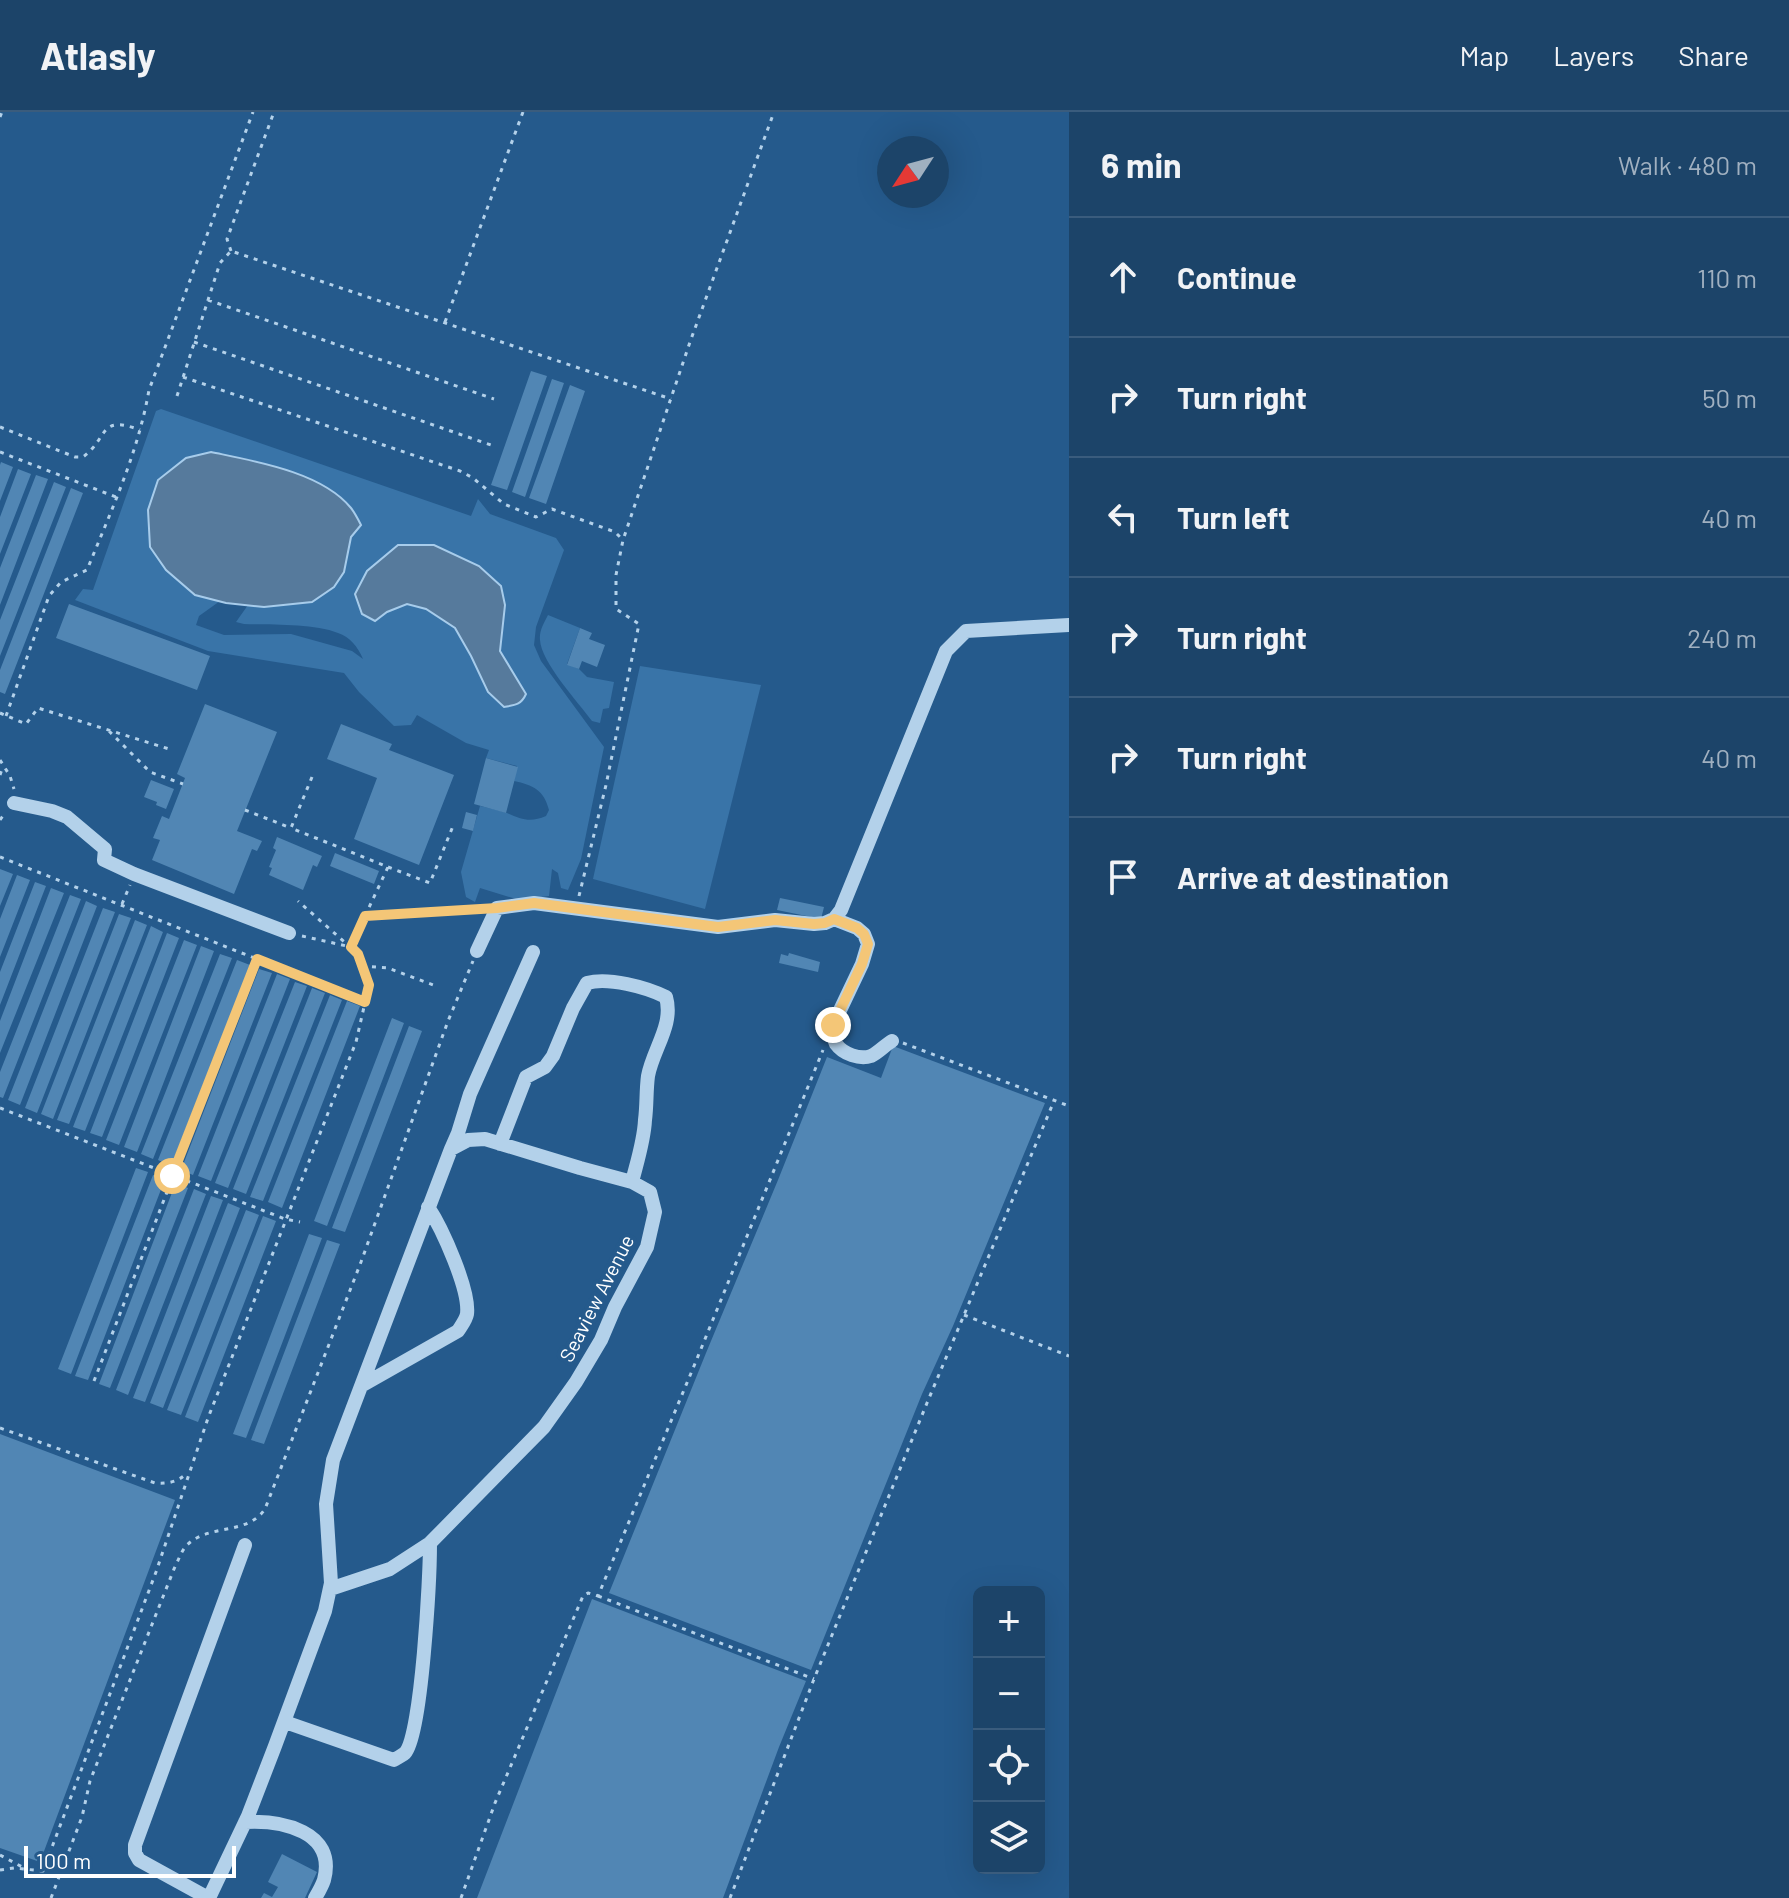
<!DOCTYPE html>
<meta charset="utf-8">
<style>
body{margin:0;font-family:Barlow,sans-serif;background:#294e71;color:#f1f3f6}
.controls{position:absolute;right:24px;bottom:24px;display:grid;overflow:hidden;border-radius:12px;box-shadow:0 8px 32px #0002}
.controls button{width:72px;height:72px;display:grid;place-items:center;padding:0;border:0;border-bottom:2px solid #3a5c7d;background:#1c4469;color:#f1f3f6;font:40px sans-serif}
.compass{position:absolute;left:877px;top:24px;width:72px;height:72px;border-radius:50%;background:#1c4469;box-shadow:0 8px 32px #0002;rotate:234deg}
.scale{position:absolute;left:24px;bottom:20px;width:212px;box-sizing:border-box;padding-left:8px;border:4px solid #fff;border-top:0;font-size:22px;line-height:28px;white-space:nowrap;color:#fff;-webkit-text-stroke:6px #255a8c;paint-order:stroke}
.stop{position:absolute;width:24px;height:24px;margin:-18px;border:6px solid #f4c677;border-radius:50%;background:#fff}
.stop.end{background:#f4c677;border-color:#fff;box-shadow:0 2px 8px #0008}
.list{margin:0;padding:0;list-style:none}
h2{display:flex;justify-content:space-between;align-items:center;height:104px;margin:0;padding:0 32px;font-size:34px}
h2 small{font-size:26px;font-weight:400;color:#a0b0c0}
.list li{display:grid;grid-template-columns:52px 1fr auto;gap:24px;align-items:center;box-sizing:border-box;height:120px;padding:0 32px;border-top:2px solid #3a5c7d}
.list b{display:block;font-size:30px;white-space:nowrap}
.list em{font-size:26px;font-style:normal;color:#a0b0c0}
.icon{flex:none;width:44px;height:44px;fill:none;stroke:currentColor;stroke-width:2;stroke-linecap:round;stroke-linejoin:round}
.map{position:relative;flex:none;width:1069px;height:1786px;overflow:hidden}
header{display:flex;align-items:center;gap:48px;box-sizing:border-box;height:112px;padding:0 40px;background:#1c4469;border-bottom:2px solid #3a5c7d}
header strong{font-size:38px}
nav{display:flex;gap:44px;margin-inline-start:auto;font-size:28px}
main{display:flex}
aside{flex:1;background:#1c4469}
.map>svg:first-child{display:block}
.green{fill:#3974a8;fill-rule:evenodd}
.water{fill:#567a9c;stroke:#a7cceb;stroke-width:2}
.building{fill:#5186b4}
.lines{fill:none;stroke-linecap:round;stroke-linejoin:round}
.path{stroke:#b3d1ea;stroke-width:3;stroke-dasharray:4 6;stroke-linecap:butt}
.minor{stroke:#b3d1ea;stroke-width:14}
.route{stroke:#f4c677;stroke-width:10}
.labels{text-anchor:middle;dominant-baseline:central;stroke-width:8;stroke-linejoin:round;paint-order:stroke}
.street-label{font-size:20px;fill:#fff;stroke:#255a8c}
</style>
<header>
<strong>Atlasly</strong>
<nav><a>Map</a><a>Layers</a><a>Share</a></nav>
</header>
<main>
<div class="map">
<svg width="1069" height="1786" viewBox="0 0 1069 1786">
<rect width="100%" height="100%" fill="#255a8c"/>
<path class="green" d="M161,297l310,107 7,-17 12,15 66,24 8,12 -28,77 -2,18 7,16 63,86 -23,112 -13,31 -7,-2 -3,-15 -6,-4 -3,27 -30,4 -39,-12 -5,14 -9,-5 -5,-25 19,-66c9,2 18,4 27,7 14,6 23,10 39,3l3,-6c-5,-20 -16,-25 -35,-29l3,-15 -31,-8 3,-8 -23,-7 -49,-28 -6,10 -17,1 -35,-34 -15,-19 -136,-22 -133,-51 8,-11 10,1 63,-179zM211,340l49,10 43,14 34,19 24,30 -10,12 -7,35 -80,35 -16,-2 -12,17 8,2c27,1 69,-1 94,9 12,4 20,14 25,26l-11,-8 -61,-17 -67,1 -28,-10 3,-9 21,-15 -62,-120 28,-22zM479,454l26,39 -5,46 26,42 -55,-37 -16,-28 -30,-19 -18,-5 -20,8z
M548,503l32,13 -13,36 12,5 8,8 27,5 -5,26 -6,1 -3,14 -8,-2c-14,-19 -51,-59 -52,-81 -1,-9 4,-17 8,-25z
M640,554l121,19 -56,224 -112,-30z"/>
<path class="water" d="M211,340c43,9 111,20 140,56 4,5 7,11 10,17l-10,12 -7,35 -10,15 -22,15 -48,5 -38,-4 -31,-8 -29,-25 -16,-23 -2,-37 10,-30 28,-22z
M398,433h36l45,21 22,20 4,19 -5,46 26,43c-5,11 -11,11 -22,13l-16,-15 -17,-36 -16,-28 -29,-19 -19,-5 -20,8 -12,9 -13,-7 -7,-20 12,-23z"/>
<path class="building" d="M531,259l16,5 -40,114 -16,-5z
M552,267l12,4 -39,114 -13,-5z
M570,273l15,6 -39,113 -17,-6z
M1,350l12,5 -13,34v-36z
M18,357l13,5 -31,80v-37z
M36,363l12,4 -48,126v-37z
M54,370l12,5 -66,169v-36z
M71,376l12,5 -78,201 -5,-2v-22z
M69,492l141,52 -13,34 -141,-52z
M580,516l12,5 -3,6 16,6 -8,22 -15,-6 -3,8 -12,-4z
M205,592l72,28 -40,99 25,10 -5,10 -5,-2 -18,45 -82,-34 8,-20 -7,-2 9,-22 7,3 16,-41 -8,-4z
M341,612l51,20 -3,6 65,25 -35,90 -65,-26 23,-61 -50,-19z
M486,646l32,9 -12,46 -32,-9z
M151,668l23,9 -8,20 -10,-4 1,-3 -13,-5z
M466,700l11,3 -4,16 -11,-3z
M277,725l45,19 -5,11 -4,-2 -10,25 -34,-15 3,-7 -3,-1 7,-17 -3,-2z
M335,741l44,18 -5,13 -44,-18z
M0,757l13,5 -13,32z
M17,763l13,5 -30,77v-38z
M35,770l11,4 -46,119v-33z
M51,776l13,5 -64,160v-32z
M70,783l11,4 -78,199 -3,-1v-25z
M780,786l44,9 -3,12 -44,-9z
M86,789l11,5 -77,199 -12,-5z
M103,796l12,4 -78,201 -12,-5z
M119,802l12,4 -78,201 -12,-5z
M135,808l12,5 -78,199 -12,-4z
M151,814l12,6 -78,199 -12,-4z
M167,821l12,5 -77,199 -12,-4z
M184,828l13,5 -78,200 -13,-5z
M201,834l13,5 -77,201 -13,-5z
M789,841l31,9 -2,10 -39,-9 2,-9 7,2z
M220,842l12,4 -79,201 -12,-5z
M237,848l13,5 -79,201 -13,-6z
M259,857l13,4 -79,202 -12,-5z
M277,862l13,5 -79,202 -13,-5z
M295,870l12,4 -79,202 -13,-5z
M312,876l13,5 -79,201 -13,-5z
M330,883l12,5 -79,201 -13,-4z
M347,889l13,5 -78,202 -14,-6z
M392,906l12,5 -77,203 -13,-5z
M409,914l13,5 -77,201 -13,-4z
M893,934l152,57 -92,223 -31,68 -111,276 -202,-77 97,-240 72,-173 49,-123 54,21z
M136,1056l12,4 -77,202 -13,-5z
M153,1063l12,4 -77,201 -13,-4z
M176,1070l12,6 -78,200 -11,-4z
M194,1077l12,5 -78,201 -12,-5z
M211,1084l12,4 -78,202 -12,-4z
M228,1091l12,5 -77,200 -13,-5z
M246,1098l13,5 -78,200 -14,-5z
M263,1104l13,5 -78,201 -13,-5z
M309,1122l13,4 -76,200 -13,-4z
M327,1128l13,4 -76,200 -13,-4z
M0,1322l175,66 -135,362 -40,-14z
M592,1487l214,82 -27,66 -56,151h-246z
M282,1742l35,18 -12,26h-44l3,-5 8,4 6,-10 -10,-5z"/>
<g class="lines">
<path class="path" d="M0,5l2,-5
M231,139l-4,-12 47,-127
M208,188l286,99
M445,210l78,-210
M194,230l297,103
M183,265l277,94 13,7 31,26 32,13 16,-8 63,23 8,8
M177,284l43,-133 11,-12 440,148
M0,315l75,30h8c26,-19 15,-43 57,-27
M0,340l116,45
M0,601l26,11 12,-16 131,41
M6,604l43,-120 12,-14 26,-12c24,-59 51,-117 62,-180l104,-278
M109,619l41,41 33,12
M0,648l10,16 4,13
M0,663l3,-9
M312,665l-21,51 97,39 -23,49 116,-7
M245,698l46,18
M0,708l5,-7
M0,745l365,145
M388,755l42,16 23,-57
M579,784l27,-111 33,-161 -23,-15v-34l7,-35 67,-198 84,-230
M122,792l8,-19
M302,824l49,11 14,-31
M362,854l26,2 48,18
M903,931l166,63
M0,996l285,111 15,3
M964,1203l105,41
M94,1269l163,-422
M0,1316l155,55c13,1 23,-1 32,-10
M598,1484l216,83
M0,1743l24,13
M0,1758l14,-2 29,3 113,-299 52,-154 148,-376 13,-57 -11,-31 -60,-53
M51,1786l31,-81 8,-36 84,-212c4,-8 7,-17 12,-23 22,-23 61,-10 79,-37l96,-247 87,-241 25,-60
M461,1786l34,-95 88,-207 5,-3 10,3 96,-230 129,-316
M730,1786l84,-219 113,-276 127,-302"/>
<path class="minor" d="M14,691l38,8 15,6 38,32 -1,11 30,14 155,59
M834,807l23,9 7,6 4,10 -6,20 -29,61c0,6 0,13 3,19 7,10 24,16 35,12 7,-3 14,-11 21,-15
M477,839l20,-43 37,-5 184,24 57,-7 39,4 11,-1 9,-4 7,-9 105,-259 20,-20 103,-6
M500,1032l26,-67 19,-10 8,-11 20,-48 14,-25c21,-6 59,4 79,14 8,28 -13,52 -18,79 -2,15 -1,29 -3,44 -1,21 -8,42 -13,62
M451,1037l7,-16 12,-39 63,-142
M361,1274l97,-55c3,-5 8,-11 9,-17 3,-24 -25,-86 -39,-107
M285,1610l109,38c4,-3 8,-4 11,-7 17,-18 25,-178 25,-210
M245,1710c36,-2 92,9 79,58 -2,6 -6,13 -9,18
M208,1786l-69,-38 -4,-7v-8l110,-300
M209,1786l39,-82 27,-70 50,-135 6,-28 -5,-79 7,-44 118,-311 17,-9 17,-1 95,29 52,14 18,10 5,20 -8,35 -32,60 -14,33 -25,42 -32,45 -114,116 -40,26 -60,20"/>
</g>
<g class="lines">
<path class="route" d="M172,1064l85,-217 108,43 4,-17 -11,-31 -7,-7 14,-31 132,-8 37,-5 184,24 57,-7 39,4 11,-1 9,-4 23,9 7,6 4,10 -6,20 -29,61"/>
</g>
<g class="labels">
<g class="street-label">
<text transform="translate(596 1186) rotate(-63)">Seaview Avenue</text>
</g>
</g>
</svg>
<div class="controls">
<button>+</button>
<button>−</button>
<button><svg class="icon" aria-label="locate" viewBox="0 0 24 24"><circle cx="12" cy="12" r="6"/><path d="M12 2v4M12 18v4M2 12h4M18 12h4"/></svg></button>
<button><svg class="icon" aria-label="layers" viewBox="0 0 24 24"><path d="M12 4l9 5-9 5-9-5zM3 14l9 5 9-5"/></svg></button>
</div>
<svg class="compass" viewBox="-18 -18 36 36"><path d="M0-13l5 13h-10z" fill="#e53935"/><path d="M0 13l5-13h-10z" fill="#a0b0c0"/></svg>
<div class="scale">100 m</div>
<div class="stop" style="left:172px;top:1064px"></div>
<div class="stop end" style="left:833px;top:913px"></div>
</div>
<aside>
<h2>6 min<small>Walk · 480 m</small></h2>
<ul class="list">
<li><svg class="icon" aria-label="ahead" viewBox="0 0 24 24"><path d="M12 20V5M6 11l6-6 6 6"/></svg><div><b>Continue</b></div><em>110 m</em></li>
<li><svg class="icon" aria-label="right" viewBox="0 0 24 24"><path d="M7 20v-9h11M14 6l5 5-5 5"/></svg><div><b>Turn right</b></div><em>50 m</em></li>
<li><svg class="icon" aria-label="left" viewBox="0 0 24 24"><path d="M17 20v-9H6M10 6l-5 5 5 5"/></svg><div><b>Turn left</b></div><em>40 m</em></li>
<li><svg class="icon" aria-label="right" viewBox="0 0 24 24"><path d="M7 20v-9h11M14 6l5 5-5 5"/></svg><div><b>Turn right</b></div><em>240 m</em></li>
<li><svg class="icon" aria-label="right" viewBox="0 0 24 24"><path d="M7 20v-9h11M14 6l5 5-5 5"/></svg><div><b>Turn right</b></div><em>40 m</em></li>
<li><svg class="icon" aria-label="arrive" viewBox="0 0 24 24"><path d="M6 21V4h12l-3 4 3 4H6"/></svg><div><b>Arrive at destination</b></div></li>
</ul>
</aside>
</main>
